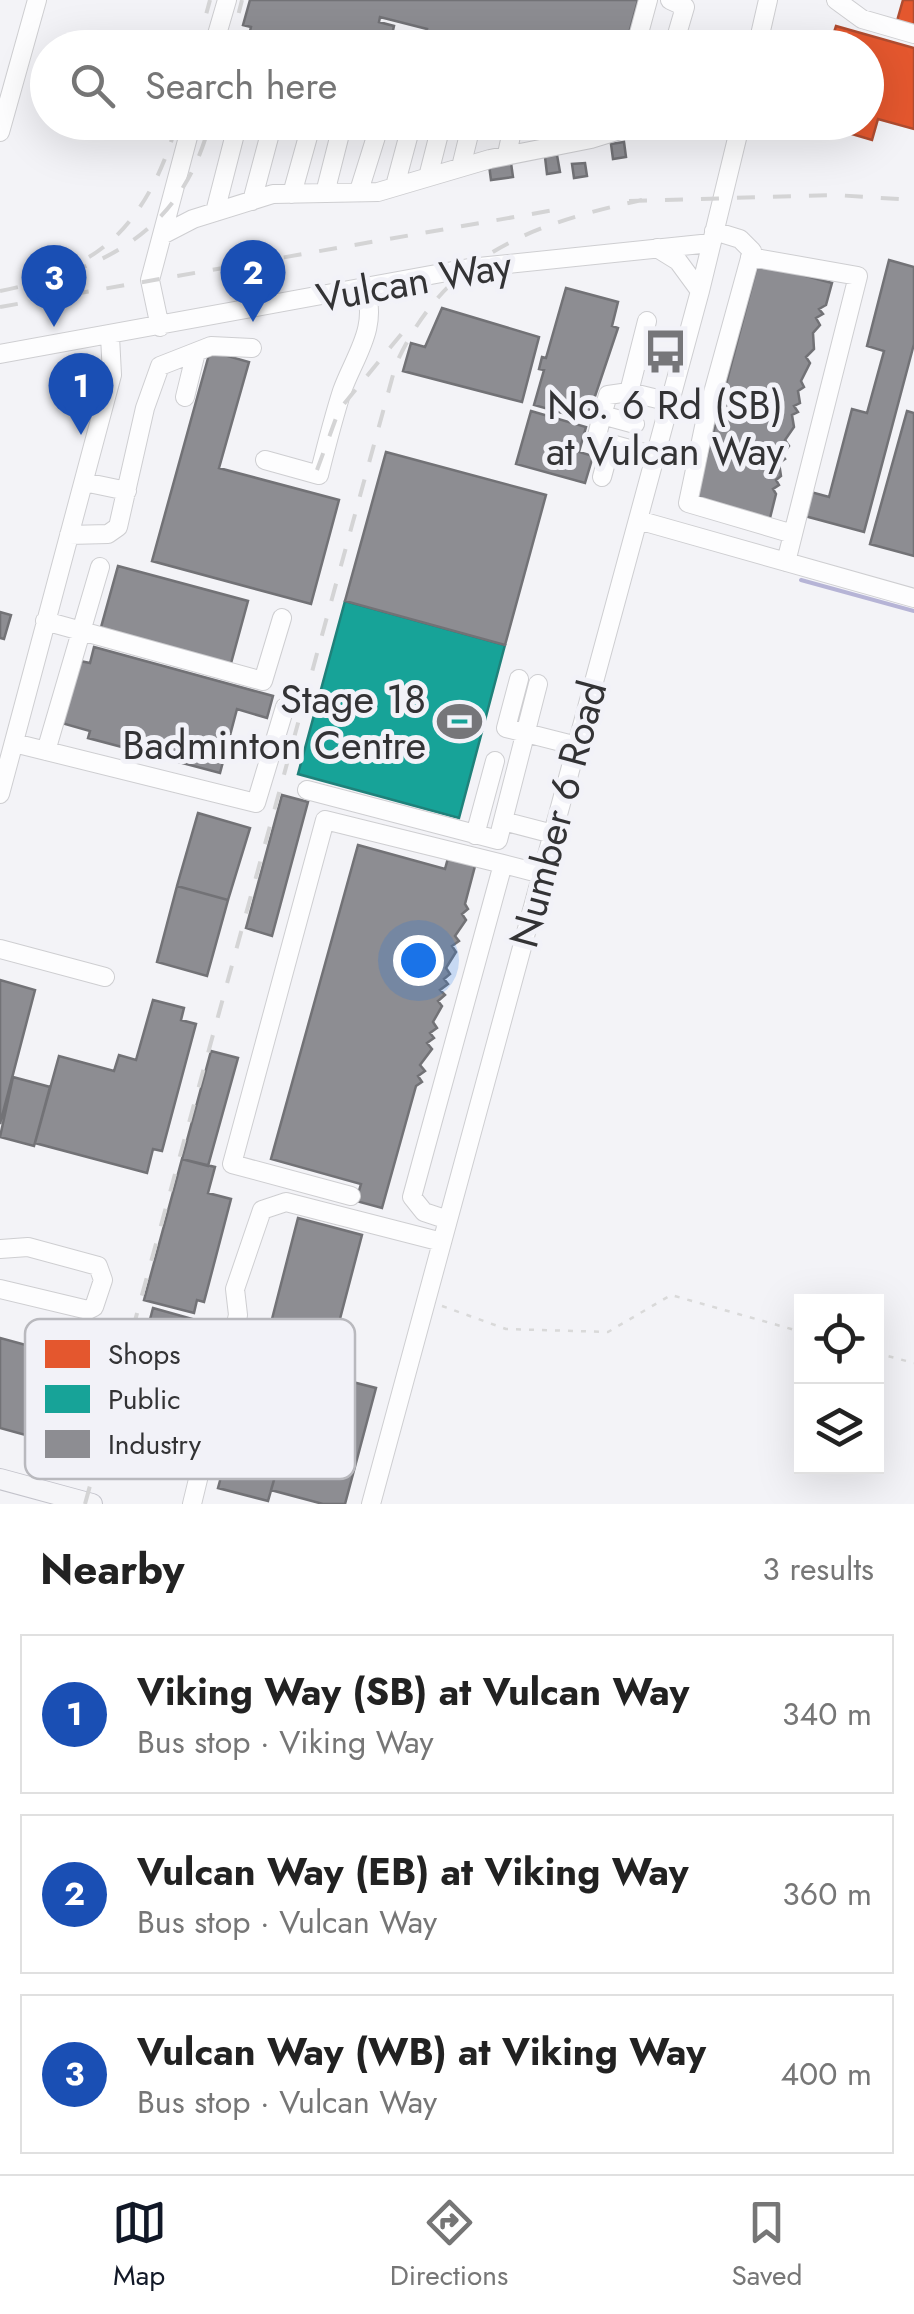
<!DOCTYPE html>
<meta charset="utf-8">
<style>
body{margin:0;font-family:Jost,sans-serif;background:#f2f2f2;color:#222}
.controls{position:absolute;right:30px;bottom:30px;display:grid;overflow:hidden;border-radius:0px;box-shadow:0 10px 40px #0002}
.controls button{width:90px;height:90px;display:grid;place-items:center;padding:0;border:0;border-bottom:2px solid #e0e0e0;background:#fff;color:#222;font:50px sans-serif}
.you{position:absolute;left:418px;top:960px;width:35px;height:35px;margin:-25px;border:8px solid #fff;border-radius:50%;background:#1a73e8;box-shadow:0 0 0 15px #1a73e833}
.badge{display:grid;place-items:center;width:65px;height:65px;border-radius:50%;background:#111827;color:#fff;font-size:32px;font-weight:700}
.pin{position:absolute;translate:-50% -82px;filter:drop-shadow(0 2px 5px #0008)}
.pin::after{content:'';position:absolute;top:52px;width:35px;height:30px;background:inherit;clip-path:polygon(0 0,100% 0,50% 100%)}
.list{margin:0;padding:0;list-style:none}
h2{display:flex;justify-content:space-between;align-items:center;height:130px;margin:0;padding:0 40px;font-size:42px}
h2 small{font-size:32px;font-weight:400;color:#767676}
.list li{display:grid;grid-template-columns:65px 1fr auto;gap:30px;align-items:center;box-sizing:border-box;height:160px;margin:0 20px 20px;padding:0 20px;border:2px solid #e0e0e0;border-radius:0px}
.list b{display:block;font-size:38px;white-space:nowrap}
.list p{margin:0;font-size:32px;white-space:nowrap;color:#767676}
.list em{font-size:32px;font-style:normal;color:#767676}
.icon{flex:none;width:55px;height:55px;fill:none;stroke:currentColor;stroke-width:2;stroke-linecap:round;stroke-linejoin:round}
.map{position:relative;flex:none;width:914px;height:1504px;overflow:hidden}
.search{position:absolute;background:#fff;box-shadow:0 10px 40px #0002;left:30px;right:30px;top:30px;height:110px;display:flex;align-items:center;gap:25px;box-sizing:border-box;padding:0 35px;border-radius:55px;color:#767676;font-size:38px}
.sheet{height:670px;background:#fff}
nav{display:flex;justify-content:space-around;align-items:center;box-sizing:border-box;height:140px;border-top:2px solid #e0e0e0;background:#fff;font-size:28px;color:#767676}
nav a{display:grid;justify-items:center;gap:5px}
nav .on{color:#111827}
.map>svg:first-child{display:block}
.shops{fill:#e4572e;stroke:#af4c30;stroke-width:2.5}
.public{fill:#17a398;stroke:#1f817a;stroke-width:2.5}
.industry{fill:#8d8d92;stroke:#727276;stroke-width:2.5}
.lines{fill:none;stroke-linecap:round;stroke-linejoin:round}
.stream{stroke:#b6b4d6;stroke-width:4}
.minor-casing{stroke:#ceced1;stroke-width:20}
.major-casing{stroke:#c3c3cb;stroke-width:22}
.path{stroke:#d9d9d9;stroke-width:2.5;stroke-dasharray:5 8;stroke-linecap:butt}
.minor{stroke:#fdfdfe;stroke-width:18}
.major{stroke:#f5f5f8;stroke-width:20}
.rail{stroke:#d4d4d5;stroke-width:4;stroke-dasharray:18 18;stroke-linecap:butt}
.labels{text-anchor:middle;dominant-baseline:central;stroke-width:10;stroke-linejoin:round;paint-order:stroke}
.street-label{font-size:40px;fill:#333335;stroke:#f2f2f8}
.poi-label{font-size:40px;fill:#333335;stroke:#f2f2f8}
.key{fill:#f2f2f8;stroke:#b9b9be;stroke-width:2.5}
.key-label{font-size:28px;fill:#333335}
</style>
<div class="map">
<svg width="914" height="1504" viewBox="0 0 914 1504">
<rect width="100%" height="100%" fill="#f3f3f7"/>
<path class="shops" d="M903,0h11v25l-17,-4z
M836,26l78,22v81l-36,-10 -6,21 -61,-18h55v-74h-37z"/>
<path class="public" d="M345,601l160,44 -46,173 -161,-44z"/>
<path class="industry" d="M250,0h388l-13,48h-129l-43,-12 -3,12h-28l5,-19 -47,-12 -1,5 15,4 -5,22 -14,-1 2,-7 -9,-2 -3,8 5,2h-124l5,-21 -8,-2z
M624,142l2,15 -13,2 -2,-15z
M557,155l3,17 -13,2 -2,-17z
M511,163l2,14 -22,3 -2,-15z
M585,163l2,13 -13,2 -2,-14z
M889,260l25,7v77l-50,188 -59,-16 6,-24 18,5 23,-88 15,4 17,-62 -17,-5z
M758,263l74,20 -6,22 -7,4 4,5 -7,4 4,7 -7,8 1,16 -8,8 4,6 -9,18 3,6 -6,4 2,12 -6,3 4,6 -6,3 2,12 -9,13 4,6 -7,9 3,4 -6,4 2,13 -5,4 3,5 -6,4 3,5 -7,28 -74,-20z
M566,288l52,14 -6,24 6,2 -31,92 -53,-15 10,-35 -5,-1 3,-12 4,1z
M442,308l97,29 -17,65 -119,-31 8,-28 14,4z
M210,351l39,11 -30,106 120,32 -28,104 -159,-43z
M531,411l55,16 -7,25 14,4 -8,27 -69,-19z
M907,411l7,2v143l-44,-12z
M386,452l160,43 -41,150 -160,-44z
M118,566l130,35 -18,66 -130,-36z
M0,612l11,3 -7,24 -4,-1z
M94,647l179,49 -6,22 -30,-9 -17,64 -132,-35 2,-7 -32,-9 22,-61 10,2z
M282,795l26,7 -36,134 -26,-8z
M198,813l52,15 -22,72 -51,-14z
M358,845l87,24 3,-11 27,8 -10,38 3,5 -6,5 4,6 -11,16 4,5 -7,5 4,6 -10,16 4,6 -6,5 4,5 -8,6 5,5 -7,6 4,5 -9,16 4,6 -7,5 4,5 -7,5 5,6 -12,16 5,6 -7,5 4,6 -6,4 -34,122 -26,-7 5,-17 -90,-25z
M177,886l51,14 -21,76 -50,-14z
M0,980l35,10 -35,134z
M153,1000l31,8 -3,12 15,4 -34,127 -9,-2 -6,24 -112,-30 24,-87 55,15 5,-16 17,5z
M211,1051l27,7 -30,108 -26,-7z
M13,1077l37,10 -16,59 -34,-9z
M182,1159l33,8 -7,26 23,6 -27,103 -7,-2 -3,13 -50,-13z
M298,1218l64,17 -62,236 -63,-16z
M153,1308l54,15 -31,118 -14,-4 -8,27 -36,-10 7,-26 -12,-4 8,-27 8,2z
M0,1338l114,31 -23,84 -91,-25z
M325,1375l51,13 -31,116h-22l-52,-14 7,-24 22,5z
M230,1444l9,2 -2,9 41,11 -10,35 -50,-13z"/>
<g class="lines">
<path class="stream" d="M801,580l113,31"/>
<defs>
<path id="minor" d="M670,0l15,7 -12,41
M836,0l26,19 52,15
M213,48l14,-48
M635,48l13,-48
M757,48l11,-48
M379,127l5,-4 26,7 -15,56
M0,132l37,-132
M507,154l7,-32
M461,167l11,-45
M428,177l14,-55
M359,191l20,-64 -16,-5
M325,193l18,-71
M292,194l20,-72
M252,201l20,-75
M215,212l20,-78
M714,231l26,8 12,12 -47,171 -17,81 105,31 -7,28
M164,234l29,-15 80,-25 105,-2 112,-33 101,-20 55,-17
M657,248l21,13 22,30
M750,257l108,19 -65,258
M647,321l-18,71 41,10
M160,327l-10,-47 42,-158
M0,354l469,-86 242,-25
M629,392l-21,3 -6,20 33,9
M185,397l11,-45
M602,415l-6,25 15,4
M265,460l54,15c7,-28 14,-56 23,-84 12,-34 38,-65 22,-104
M602,477l9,-33 44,12
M84,482l43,9
M638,520l276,78
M69,535l39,-1 10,-7 27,-119 15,-42 51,-20 41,2
M45,621l218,60 19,-63
M519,679l-13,49 71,18
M14,743l242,60 29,-96
M46,751l54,-184
M307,790l191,50 40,-156
M0,794l112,-419 -2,-39
M503,821l50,13
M475,835l20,-74
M0,949l105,28
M351,1196l-119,-32 93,-344 178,44
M448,1220l-24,-8 -12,-15 91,-333 39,10
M0,1249l28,-2 70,19 5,14 -9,27 -6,3 -88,-21
M192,1504l46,-189 -3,-26 27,-79 24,-8 156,40
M371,1504l329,-1213 41,-169"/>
<path id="major" d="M0,1479l92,25"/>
</defs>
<use href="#minor" class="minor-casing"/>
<use href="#major" class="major-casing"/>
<path class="path" d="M442,1306l64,23 102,3 63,-37 131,37
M876,1353l38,10"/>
<use href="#minor" class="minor"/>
<use href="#major" class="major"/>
<path class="rail" d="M197,48l13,-48
M230,48l12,-48
M629,201l206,-6 79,5
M89,257c47,-28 74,-83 88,-135
M0,291c103,-21 182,-58 210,-169
M0,307l560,-98
M317,470l22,-60 64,-78
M85,1504l311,-1140c50,-110 136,-140 246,-164"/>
</g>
<defs>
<symbol id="bus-bare" viewBox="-9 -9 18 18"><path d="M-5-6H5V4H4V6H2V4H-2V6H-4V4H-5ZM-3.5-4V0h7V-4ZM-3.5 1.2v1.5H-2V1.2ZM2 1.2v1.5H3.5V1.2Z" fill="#767679" stroke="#f2f2f8" stroke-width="2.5" paint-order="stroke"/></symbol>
<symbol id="stadium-bare" viewBox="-9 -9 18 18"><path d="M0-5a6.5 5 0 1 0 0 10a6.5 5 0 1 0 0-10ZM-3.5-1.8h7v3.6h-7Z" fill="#767679" stroke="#f2f2f8" stroke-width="2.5" paint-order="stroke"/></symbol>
</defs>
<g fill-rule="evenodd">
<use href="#bus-bare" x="634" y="320" width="63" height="63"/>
<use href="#stadium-bare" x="428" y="690" width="63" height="63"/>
</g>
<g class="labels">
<g class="street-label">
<text transform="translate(414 281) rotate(-10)">Vulcan Way</text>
<text transform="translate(558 814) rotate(-75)">Number 6 Road</text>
</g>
<g class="poi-label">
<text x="665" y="405">No. 6 Rd (SB)<tspan x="665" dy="46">at Vulcan Way</tspan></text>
<text x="426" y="699" text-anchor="end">Stage 18<tspan x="426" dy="46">Badminton Centre</tspan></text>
</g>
</g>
<rect x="25" y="1319" width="330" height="160" rx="15" class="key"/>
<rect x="45" y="1340" width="45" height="28" fill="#e4572e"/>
<rect x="45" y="1385" width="45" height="28" fill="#17a398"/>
<rect x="45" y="1430" width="45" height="28" fill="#8d8d92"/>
<g class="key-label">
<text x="108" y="1364">Shops</text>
<text x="108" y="1409">Public</text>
<text x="108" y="1454">Industry</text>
</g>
</svg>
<div class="controls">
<button><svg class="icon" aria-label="locate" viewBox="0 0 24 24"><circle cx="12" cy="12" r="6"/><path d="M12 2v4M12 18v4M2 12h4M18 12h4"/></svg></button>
<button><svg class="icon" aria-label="layers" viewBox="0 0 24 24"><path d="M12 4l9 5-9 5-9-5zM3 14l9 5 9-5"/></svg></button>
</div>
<div class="you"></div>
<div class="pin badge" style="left:81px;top:435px;background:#1a4fb4">1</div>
<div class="pin badge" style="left:253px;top:322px;background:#1a4fb4">2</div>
<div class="pin badge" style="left:54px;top:327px;background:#1a4fb4">3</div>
<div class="search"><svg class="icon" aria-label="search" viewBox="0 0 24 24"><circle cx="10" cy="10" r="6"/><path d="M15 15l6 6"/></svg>Search here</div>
</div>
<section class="sheet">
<h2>Nearby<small>3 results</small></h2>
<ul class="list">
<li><span class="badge" style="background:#1a4fb4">1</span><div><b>Viking Way (SB) at Vulcan Way</b><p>Bus stop · Viking Way</p></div><em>340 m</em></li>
<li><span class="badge" style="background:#1a4fb4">2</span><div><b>Vulcan Way (EB) at Viking Way</b><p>Bus stop · Vulcan Way</p></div><em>360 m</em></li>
<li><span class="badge" style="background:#1a4fb4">3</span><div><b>Vulcan Way (WB) at Viking Way</b><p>Bus stop · Vulcan Way</p></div><em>400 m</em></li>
</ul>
</section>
<nav>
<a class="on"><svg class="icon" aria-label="map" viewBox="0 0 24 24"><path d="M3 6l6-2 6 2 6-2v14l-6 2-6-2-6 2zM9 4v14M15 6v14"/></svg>Map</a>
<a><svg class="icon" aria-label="directions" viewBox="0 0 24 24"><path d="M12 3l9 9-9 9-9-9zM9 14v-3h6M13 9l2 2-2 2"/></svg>Directions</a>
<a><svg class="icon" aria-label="saved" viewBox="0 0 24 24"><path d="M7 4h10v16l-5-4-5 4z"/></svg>Saved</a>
</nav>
